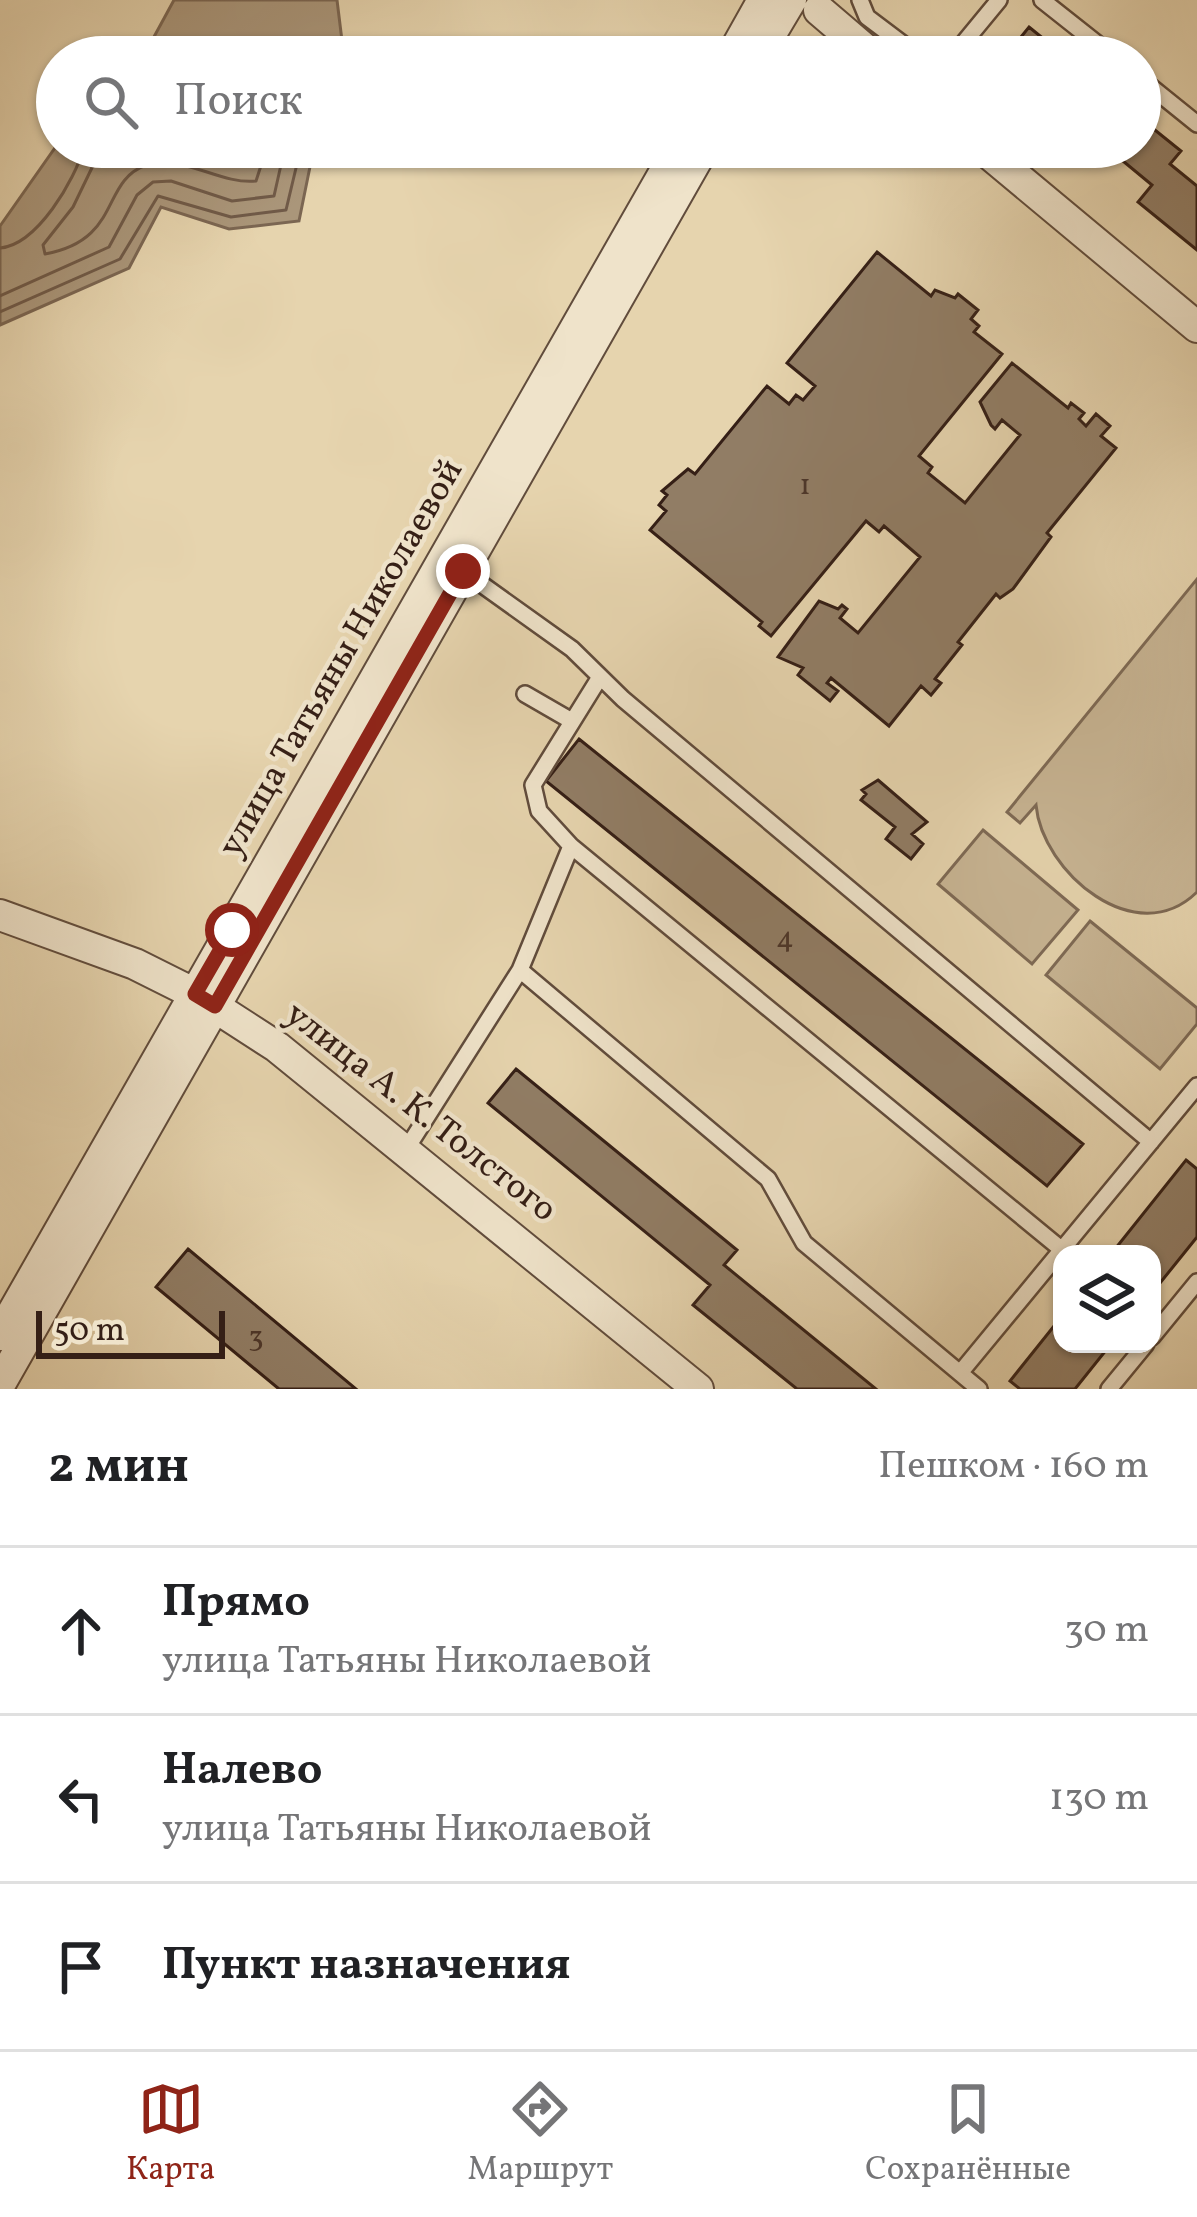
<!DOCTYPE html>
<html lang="ru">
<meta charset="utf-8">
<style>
body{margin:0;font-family:Vollkorn,serif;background:#f6f6f6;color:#202124}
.controls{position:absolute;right:36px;bottom:36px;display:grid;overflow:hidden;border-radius:24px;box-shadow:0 3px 9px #0004}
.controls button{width:108px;height:108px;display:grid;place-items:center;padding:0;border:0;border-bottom:3px solid #e0e0e0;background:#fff;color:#202124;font:60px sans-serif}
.scale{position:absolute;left:36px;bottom:30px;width:189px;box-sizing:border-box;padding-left:12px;border:6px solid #351f16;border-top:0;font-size:33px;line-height:42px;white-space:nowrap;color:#351f16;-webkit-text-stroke:9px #efe3ca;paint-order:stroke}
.stop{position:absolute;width:36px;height:36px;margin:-27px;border:9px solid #8f2418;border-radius:50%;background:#fff}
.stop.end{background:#8f2418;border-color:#fff;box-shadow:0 3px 12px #0008}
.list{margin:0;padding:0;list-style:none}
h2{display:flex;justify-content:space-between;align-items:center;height:156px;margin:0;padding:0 48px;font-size:51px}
h2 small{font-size:39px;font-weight:400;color:#757577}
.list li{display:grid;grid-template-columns:78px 1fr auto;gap:36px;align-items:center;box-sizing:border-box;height:168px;padding:0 48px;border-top:3px solid #e0e0e0}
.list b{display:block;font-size:45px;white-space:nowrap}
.list p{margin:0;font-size:39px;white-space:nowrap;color:#757577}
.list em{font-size:39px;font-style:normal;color:#757577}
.icon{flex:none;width:66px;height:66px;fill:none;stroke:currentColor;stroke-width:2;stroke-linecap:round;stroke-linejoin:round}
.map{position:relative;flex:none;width:1197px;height:1389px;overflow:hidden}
.search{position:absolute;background:#fff;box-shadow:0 3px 9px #0004;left:36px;right:36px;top:36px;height:132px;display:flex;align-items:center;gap:30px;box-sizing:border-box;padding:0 42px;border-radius:66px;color:#757577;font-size:45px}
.sheet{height:660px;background:#fff}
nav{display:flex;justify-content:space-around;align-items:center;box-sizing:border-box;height:168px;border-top:3px solid #e0e0e0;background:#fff;font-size:33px;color:#757577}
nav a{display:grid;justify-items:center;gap:6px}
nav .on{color:#8f2418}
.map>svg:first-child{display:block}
.green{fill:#c8b594;stroke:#7e6a55;stroke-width:3}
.water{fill:#aa967a;stroke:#7b6652;stroke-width:3}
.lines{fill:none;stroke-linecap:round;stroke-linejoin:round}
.shore{stroke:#705a48;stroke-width:3}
.building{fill:#917d65;stroke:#351f16;stroke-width:3}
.lane-casing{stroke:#614c3c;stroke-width:20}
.street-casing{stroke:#614c3c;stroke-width:34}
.lane{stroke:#efe3ca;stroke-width:15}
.street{stroke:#efe3ca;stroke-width:30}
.route{stroke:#8f2418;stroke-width:15}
.labels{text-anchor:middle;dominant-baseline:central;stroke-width:9;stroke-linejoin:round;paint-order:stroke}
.number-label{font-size:30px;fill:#4c362a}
.street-label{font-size:36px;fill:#351f16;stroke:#efe3ca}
</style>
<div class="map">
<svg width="1197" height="1389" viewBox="0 0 1197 1389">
<rect width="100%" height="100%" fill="#e6d4ae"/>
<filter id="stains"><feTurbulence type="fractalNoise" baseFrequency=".00167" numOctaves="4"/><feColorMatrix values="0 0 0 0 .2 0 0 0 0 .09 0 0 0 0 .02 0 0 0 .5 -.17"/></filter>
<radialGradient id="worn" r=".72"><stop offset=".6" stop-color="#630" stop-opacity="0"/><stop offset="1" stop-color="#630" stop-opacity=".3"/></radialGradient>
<path class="green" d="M1197,579v313c-61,60 -155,-20 -161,-87l-16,18 -13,-11z
M983,830l95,80 -46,54 -94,-80z
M1090,921l107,87v16l-37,45 -114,-94z"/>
<path class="water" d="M174,0h163l7,57h-201z
M57,145v2h257l-15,74 -70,8 -68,-22 -32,61 -129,57v-99z"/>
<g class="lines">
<path class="shore" d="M102,147l-29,60 -30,38 2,9c77,-14 55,-72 101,-89 35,-12 74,20 110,16l11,-34
M0,248c37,-3 75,-68 84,-101
M0,296l109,-49 28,-52 16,-13 18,-1 61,20 42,-5 11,-49
M0,312l120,-53 38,-63 73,21 55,-7 15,-63"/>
</g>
<path class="building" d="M1029,27l37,30h-61z
M1140,118l41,33 -11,13 27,22v64l-59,-48 14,-17 -46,-38h34z
M877,252l54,44 4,-6 20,8 3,-4 20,16 -7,9 8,7 -5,6 28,22 -83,102 13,11 -4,6 37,30 55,-68 -18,-15 -7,9 -4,-4 -11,-23 32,-39 56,45 3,-5 13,10 -5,6 7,7 10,-12 14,12 -9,10 15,12 -69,85 4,4 -38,52 -13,9 -4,-4 -38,48 4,3 -27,34 6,4 -10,12 -10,-9 -32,40 -58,-48 -4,5 11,8 -8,10 -32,-26 5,-7 -25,-11 41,-56 19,8 4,-4 5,4 -7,9 18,15 62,-76 -36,-31 -5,6 -13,-11 -95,115 -12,-10 3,-4 -112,-92 16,-19 -7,-6 8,-10 -5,-4 26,-22 7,5 72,-88 22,18 7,-9 7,5 12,-14 -28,-23z
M579,739l504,405 -36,42 -501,-405z
M878,780l49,42 -15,12 11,10 -12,15 -25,-20 9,-12 -34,-27 5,-6 -4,-4z
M516,1069l221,181 -13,15 152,124h-79l-104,-84 17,-20 -222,-182z
M1186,1160l11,9v68l-45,56v-39h-41z
M188,1249l168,140h-77l-123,-102z
M1062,1316v28h49l-36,45h-55l-10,-8z"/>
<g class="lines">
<defs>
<path id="lane" d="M860,0l7,17 53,40
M1042,0l72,57
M952,57l47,-57
M1140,78l57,46
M463,571l109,78 51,50 528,443
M600,677l-67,108 6,26 32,35 490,403
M525,694l45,26
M520,970l248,209 36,64 175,146
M407,1148l113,-178 51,-124
M1152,1337l45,-55
M960,1373l237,-287
M1109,1389l37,-45"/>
<path id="street" d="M819,10l55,47
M731,57l32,-57
M757,57l34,-57
M981,147l216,180
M0,915l135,49 60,30 82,53 421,342
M0,1335l679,-1188
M0,1384l704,-1237"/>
</defs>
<use href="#lane" class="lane-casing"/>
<use href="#street" class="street-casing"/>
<use href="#lane" class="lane"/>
<use href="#street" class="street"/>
</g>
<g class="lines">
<path class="route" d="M232,930l-37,64 20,12 248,-435"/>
</g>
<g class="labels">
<g class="number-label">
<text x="805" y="486">1</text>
<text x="785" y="939">4</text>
<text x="256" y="1338">3</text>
</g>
<g class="street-label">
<text transform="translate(342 659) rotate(-60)">улица Татьяны Николаевой</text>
<text transform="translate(420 1113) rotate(38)">улица А. К. Толстого</text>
</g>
</g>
<rect width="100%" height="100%" filter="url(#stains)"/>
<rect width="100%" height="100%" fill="url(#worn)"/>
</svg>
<div class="controls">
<button><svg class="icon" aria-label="layers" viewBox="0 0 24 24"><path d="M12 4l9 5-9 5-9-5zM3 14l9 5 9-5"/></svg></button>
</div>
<div class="scale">50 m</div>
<div class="stop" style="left:232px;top:930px"></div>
<div class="stop end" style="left:463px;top:571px"></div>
<div class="search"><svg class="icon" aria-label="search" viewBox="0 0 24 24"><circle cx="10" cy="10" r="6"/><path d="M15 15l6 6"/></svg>Поиск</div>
</div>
<section class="sheet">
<h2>2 мин<small>Пешком · 160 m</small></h2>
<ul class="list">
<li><svg class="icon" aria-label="ahead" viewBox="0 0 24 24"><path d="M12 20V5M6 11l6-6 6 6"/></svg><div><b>Прямо</b><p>улица Татьяны Николаевой</p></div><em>30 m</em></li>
<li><svg class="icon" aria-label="left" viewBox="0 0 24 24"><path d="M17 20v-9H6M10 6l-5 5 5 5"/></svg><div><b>Налево</b><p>улица Татьяны Николаевой</p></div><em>130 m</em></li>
<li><svg class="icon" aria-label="arrive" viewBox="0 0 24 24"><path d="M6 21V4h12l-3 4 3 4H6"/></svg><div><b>Пункт назначения</b></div></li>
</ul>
</section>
<nav>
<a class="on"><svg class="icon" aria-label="map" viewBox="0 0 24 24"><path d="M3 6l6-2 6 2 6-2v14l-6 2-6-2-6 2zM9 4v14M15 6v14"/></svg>Карта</a>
<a><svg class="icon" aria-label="directions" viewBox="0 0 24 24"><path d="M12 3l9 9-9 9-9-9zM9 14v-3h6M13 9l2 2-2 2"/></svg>Маршрут</a>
<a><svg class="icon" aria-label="saved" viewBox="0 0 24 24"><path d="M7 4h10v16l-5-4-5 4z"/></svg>Сохранённые</a>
</nav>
